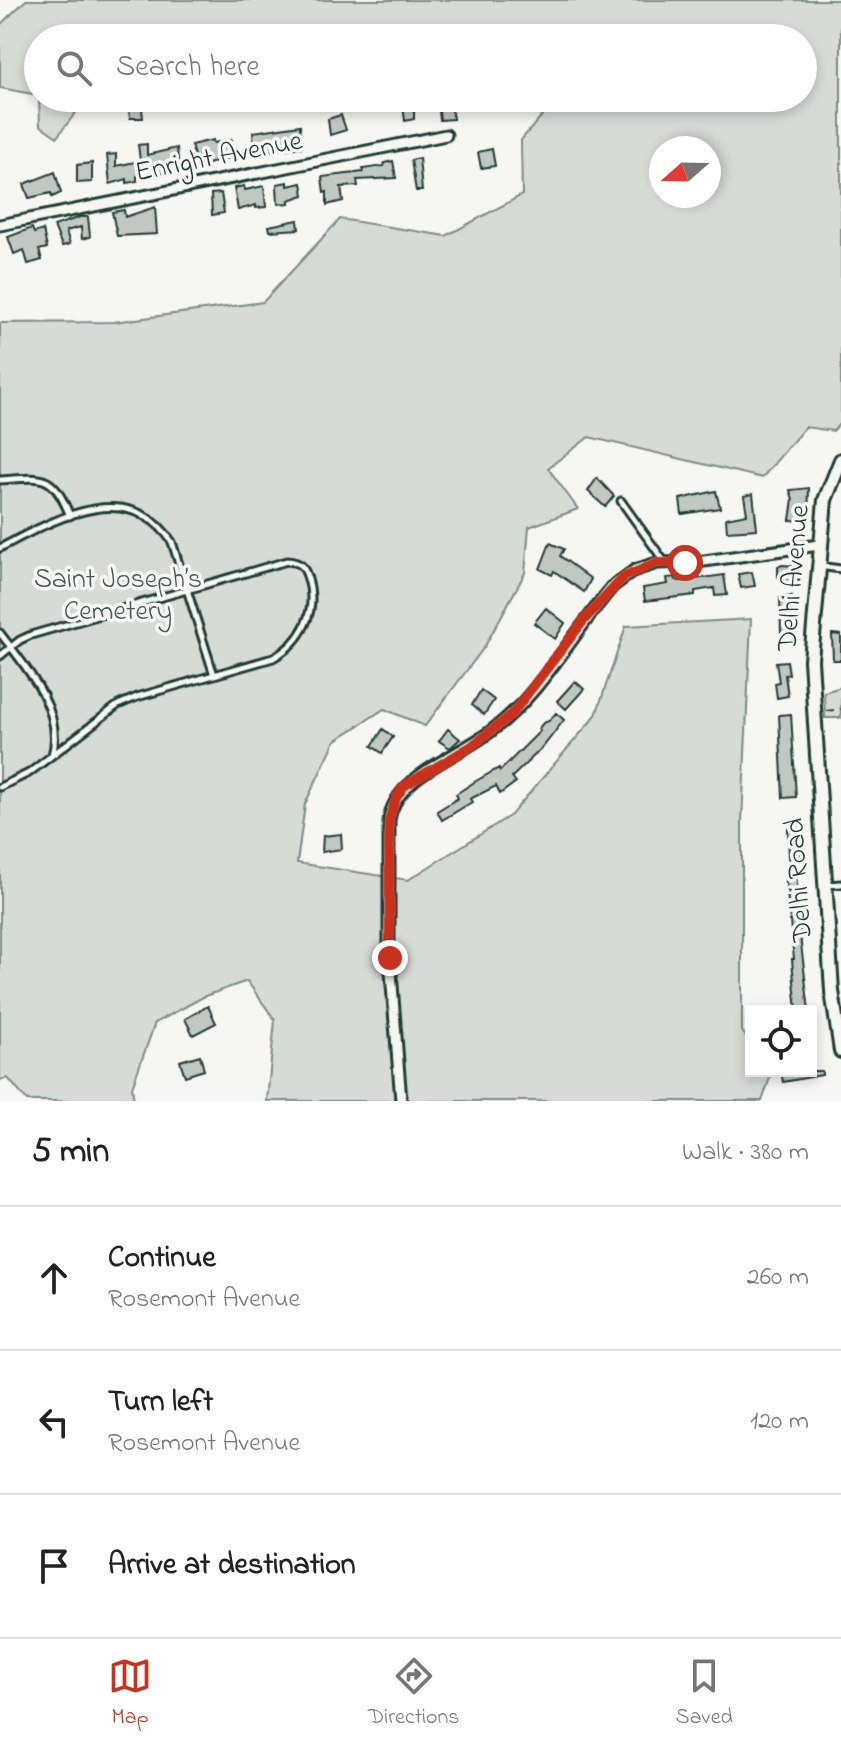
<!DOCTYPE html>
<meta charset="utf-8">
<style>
body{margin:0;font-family:"Indie Flower",sans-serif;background:#f6f6f6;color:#222}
.controls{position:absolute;right:24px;bottom:24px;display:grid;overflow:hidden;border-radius:0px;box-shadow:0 4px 12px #0003}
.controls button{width:72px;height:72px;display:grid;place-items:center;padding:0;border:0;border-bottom:2px solid #e0e0e0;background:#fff;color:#222;font:40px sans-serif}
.compass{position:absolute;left:649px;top:136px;width:72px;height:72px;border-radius:50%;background:#fff;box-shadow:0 4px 12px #0003;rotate:250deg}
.stop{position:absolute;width:24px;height:24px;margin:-18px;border:6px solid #c8321e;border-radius:50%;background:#fff}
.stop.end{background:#c8321e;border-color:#fff;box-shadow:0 2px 8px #0008}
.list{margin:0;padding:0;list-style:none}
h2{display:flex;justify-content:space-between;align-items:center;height:104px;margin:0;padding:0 32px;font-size:34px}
h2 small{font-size:26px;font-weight:400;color:#767676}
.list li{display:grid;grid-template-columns:52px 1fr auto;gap:24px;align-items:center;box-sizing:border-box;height:144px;padding:0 32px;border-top:2px solid #e0e0e0}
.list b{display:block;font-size:30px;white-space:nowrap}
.list p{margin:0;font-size:26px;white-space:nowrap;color:#767676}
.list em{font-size:26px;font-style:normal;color:#767676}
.icon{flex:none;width:44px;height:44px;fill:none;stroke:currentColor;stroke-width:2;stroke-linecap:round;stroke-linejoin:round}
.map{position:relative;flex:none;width:841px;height:1101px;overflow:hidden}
.search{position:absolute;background:#fff;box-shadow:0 4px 12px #0003;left:24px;right:24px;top:24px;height:88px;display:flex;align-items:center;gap:20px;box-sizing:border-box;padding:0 28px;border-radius:44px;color:#767676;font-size:30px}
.sheet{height:536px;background:#fff}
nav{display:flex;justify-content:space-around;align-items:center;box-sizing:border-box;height:112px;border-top:2px solid #e0e0e0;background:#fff;font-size:22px;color:#767676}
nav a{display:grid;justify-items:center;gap:4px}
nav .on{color:#c8321e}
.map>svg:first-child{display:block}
.green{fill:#d6dbd6;stroke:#7a8c85;stroke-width:2;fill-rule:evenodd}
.building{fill:#c1c8c3;stroke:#1f3d34;stroke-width:2}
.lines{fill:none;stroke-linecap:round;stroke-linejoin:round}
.lane-casing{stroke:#1f3d34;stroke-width:11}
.street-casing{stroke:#1f3d34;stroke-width:15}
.secondary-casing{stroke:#1f3d34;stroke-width:18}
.path{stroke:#1f3d34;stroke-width:2;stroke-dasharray:8 6;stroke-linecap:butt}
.lane{stroke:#f6f6f2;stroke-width:5}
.street{stroke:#f6f6f2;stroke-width:9}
.secondary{stroke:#f6f6f2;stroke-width:12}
.route{stroke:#c8321e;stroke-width:10}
.labels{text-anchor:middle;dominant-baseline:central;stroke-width:7;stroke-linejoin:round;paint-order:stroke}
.street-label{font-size:28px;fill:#1f3d34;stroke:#f6f6f2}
.park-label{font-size:28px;fill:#445d54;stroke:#f6f6f2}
</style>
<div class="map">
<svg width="841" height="1101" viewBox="0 0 841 1101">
<rect width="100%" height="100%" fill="#f6f6f2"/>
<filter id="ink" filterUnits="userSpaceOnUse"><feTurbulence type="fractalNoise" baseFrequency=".0125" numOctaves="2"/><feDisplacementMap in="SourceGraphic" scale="16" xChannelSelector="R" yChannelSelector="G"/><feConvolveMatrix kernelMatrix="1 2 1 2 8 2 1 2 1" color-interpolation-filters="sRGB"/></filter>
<g filter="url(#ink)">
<path class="green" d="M26,0h815v422l-8,9 -28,-4 -43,51 -173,-41 -41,31 30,41 -49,18 -4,46 -40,73 -60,80 -41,-17 -49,32 -30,63 -8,59 111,17 103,-65 85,-100 30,-89 125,-7 -9,203v209l9,13v27l21,1 -10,29h-495l8,-81 -28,-39 -42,15 -50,27 -23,64 2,14h-107l-19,-23 -8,2v-757l114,-1 149,-20 77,-83 106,17 76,-41 -1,-55 36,-42h246v-60h-287l-5,-4 -86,4h-387v57l-38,-7v-63zM661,148h48v48h-48z
M39,98h48l-30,39 -17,-12z
M841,687v31h-16l-1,-26z"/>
<path class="building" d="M402,98h12v21l-9,2z
M141,99l2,19h-13l-3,-18z
M451,100l2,19 -13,1 -2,-18z
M341,115l5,15 -16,5 -2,-16z
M300,125l1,22 -47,6 -1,-21z
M213,140v3l18,-3 1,17 -35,10 -6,-22z
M147,144v11l30,-7 2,23 -22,3 1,2h-21v5l-10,2v-4l-17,5 -3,-29 9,-1v12l24,-5 -2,-16z
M492,149l3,17 -14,2 -3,-16z
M419,158l3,33h-6l-5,-31z
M393,161l3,17 -39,2 1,6 -17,1 2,14 -16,4v-13l-3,1 -2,-16 41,-5v-3l21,-3v-3z
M92,163v19l-15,1v-18z
M55,172l6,21 -9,4 -1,-4 -22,5 -5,-14z
M288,182v4l14,-3 2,12 -15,5v3l-11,1 -1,-20z
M244,186l1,4 19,-4 2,21 -10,1v-3l-18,5 -4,-22z
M221,193l3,20 -12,2 -1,-21z
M155,207l2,27 -40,2 -5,-24 12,-2 1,7z
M80,217h8l2,20 -8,2 -1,-12 -15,4 4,13 -8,2 -8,-20z
M298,220l1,9 -29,2 -1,-5z
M32,228l2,5 9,-3 4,18 -8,2 3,10 -14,4 -4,-14 -10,4 -6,-17z
M597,478l17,18 -9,11 -17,-16z
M809,488l-1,33 -18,-1 3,-21 -3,-9z
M716,491l4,17 -38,6 -2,-15z
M753,494l4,35 -30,2 -1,-13 21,-4 -3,-18z
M550,543l14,6 -4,7 31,23 -7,13 -30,-21 -2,4 -12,-6z
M782,565l15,1v5h3l-1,11 -18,-1v-4h-3v-10z
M752,572l3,14 -14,2 -3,-14z
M724,575l3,20 -12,1 -1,-8 -19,3v4l-50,6 -2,-13 25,-4 -1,-6 8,-1 1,3 4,1z
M792,596l1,15h-3l3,21 -12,2 -1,-36z
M546,608l19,15 -10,16 -21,-16z
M832,634l9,1v25h-8z
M787,661l2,13 -4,1 3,21 -11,2 -2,-15 4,-1 -3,-20z
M575,681l9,8 -18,20 -9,-8z
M481,690l13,10 -10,15 -12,-10z
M556,713l8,7 -21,27 -31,30 4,5 -16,12 -4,-8 -26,13 2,3 -30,18 -5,-9 21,-13 -2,-4 20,-13 23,-13 1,3 40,-40 -2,-2 5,-6 6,-2z
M791,714l5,83 -13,1 -4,-83z
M383,729l10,8 -11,16 -10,-7z
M448,729l12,10 -10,9 -11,-7z
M804,828l1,8 -6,4 2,19 -12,1 -1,-31z
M341,834l1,15 -20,3 1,-16z
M796,868l5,76 8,67h-12l-4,-40 -1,-12h2l-9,-86 1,-4z
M208,1006l8,17 -23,12 -8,-16z
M200,1055l4,15 -19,6 -5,-15z
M781,1071h41v4l-39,7z"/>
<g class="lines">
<defs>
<path id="lane" d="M0,480c43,-3 52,-8 70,36
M621,501l43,60
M0,548c54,-28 128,-72 172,-6l42,133
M818,566l23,3
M0,633c25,33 65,78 52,122
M0,656l20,-16 11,-5 256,-74c14,1 17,5 21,18 10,32 -6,63 -35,79l-136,39 -19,8 -89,68 -29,14
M826,885l15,-1"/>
<path id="street" d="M0,225l446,-90
M401,1101l-12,-155v-125c5,-45 69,-64 102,-90 50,-37 82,-98 122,-145l22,-16 22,-7 40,-1 122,-17"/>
<path id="secondary" d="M841,460l-16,40 -14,160 21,331 9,60"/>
</defs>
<use href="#lane" class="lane-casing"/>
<use href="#street" class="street-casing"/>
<use href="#secondary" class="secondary-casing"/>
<path class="path" d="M826,711l15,-2"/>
<use href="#lane" class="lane"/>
<use href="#street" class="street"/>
<use href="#secondary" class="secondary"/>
</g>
</g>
<g class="lines" filter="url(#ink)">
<path class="route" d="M390,958l-1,-137 7,-23 8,-12 68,-40 39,-31 73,-95 40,-43 33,-14h28"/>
</g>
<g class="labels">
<g class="street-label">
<text transform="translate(219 158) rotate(-11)">Enright Avenue</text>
<text transform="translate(795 578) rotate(-85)">Delhi Avenue</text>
<text transform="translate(800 880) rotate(-94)">Delhi Road</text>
</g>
<g class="park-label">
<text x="118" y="580">Saint Joseph’s<tspan x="118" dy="32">Cemetery</tspan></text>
</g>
</g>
</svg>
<div class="controls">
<button><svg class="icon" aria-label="locate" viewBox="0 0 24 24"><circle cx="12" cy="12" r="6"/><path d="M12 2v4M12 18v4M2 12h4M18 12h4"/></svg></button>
</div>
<svg class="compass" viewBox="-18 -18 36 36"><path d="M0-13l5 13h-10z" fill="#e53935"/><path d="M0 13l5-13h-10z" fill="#767676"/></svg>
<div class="stop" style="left:685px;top:563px"></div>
<div class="stop end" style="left:390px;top:958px"></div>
<div class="search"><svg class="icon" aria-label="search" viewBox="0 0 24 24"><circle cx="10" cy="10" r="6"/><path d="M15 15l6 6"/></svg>Search here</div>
</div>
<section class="sheet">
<h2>5 min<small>Walk · 380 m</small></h2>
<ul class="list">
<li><svg class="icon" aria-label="ahead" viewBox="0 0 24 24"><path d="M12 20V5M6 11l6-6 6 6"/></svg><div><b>Continue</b><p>Rosemont Avenue</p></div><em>260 m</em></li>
<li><svg class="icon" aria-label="left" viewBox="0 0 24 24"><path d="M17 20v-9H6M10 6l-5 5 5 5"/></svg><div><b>Turn left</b><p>Rosemont Avenue</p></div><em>120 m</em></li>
<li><svg class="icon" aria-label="arrive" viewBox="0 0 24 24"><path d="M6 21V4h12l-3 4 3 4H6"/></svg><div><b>Arrive at destination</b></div></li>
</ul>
</section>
<nav>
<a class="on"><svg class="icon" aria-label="map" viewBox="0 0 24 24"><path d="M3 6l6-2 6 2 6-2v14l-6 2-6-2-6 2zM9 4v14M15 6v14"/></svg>Map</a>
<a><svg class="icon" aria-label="directions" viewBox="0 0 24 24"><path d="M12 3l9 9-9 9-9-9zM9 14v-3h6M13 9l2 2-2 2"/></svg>Directions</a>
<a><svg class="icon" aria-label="saved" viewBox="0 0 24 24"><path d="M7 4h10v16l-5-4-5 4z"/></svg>Saved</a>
</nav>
